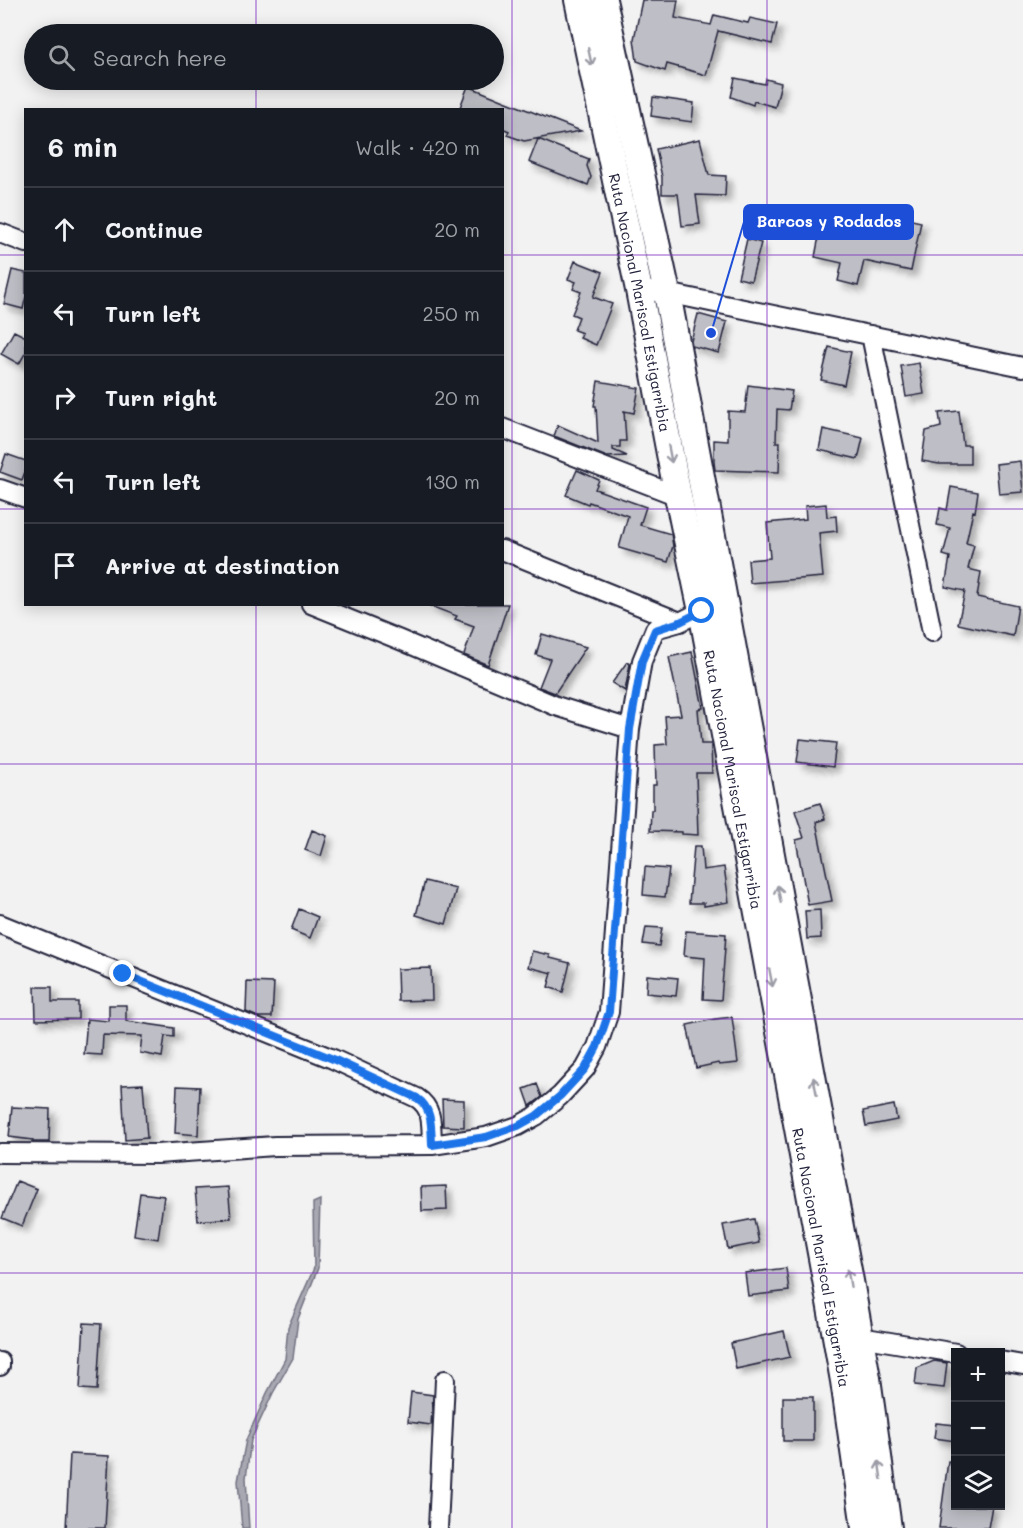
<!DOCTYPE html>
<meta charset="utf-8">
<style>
body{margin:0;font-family:Mali,sans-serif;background:#242831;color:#f1f3f6}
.controls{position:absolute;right:18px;bottom:18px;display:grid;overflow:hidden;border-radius:0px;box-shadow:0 3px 15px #0003}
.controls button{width:54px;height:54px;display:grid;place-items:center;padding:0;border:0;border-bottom:2px solid #363941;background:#171b24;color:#f1f3f6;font:30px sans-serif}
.stop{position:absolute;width:18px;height:18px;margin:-14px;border:4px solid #1a73e8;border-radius:50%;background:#fff}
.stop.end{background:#1a73e8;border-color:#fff;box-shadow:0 2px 6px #0008}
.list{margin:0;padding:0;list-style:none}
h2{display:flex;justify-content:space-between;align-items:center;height:78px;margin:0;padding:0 24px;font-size:26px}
h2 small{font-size:20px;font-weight:400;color:#9ea1a6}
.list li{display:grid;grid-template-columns:39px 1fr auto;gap:18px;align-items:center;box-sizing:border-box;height:84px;padding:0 24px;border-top:2px solid #363941}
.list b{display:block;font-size:22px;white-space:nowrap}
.list em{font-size:20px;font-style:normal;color:#9ea1a6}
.icon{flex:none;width:33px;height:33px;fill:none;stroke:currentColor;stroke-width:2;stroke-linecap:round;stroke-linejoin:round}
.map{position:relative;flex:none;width:1023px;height:1528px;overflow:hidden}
.search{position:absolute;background:#171b24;box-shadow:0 3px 15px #0003;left:24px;top:24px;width:480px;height:66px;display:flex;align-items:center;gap:15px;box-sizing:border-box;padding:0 21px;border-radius:33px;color:#9ea1a6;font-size:22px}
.panel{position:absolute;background:#171b24;box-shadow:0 3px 15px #0003;left:24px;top:108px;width:480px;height:498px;border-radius:0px}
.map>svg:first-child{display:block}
.water{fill:#a8a8b2;stroke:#727282;stroke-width:1.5}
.building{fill:#bebec6;stroke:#22223b;stroke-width:1.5;filter:url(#shadow)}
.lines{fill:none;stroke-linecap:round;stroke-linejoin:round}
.minor-casing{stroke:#22223b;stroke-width:22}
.highway-casing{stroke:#22223b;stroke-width:30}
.minor{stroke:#fff;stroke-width:18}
.highway{stroke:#fff;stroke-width:26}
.oneway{stroke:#9c9ca7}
.route{stroke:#1a73e8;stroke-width:8}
.grid{fill:none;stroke:#7b2cbf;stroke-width:1.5;stroke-opacity:0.55}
.labels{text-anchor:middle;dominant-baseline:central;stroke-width:4.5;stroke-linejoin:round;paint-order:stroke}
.street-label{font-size:15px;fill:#22223b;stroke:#fff}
.leader{fill:none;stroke:#1d4ed8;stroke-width:2}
.callout-dot{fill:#1d4ed8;stroke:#fff;stroke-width:2}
.callout{fill:#1d4ed8;stroke:#1d4ed8;stroke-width:2}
.callout-label{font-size:16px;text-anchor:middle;font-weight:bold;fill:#fff}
</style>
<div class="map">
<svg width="1023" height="1528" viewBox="0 0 1023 1528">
<defs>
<filter id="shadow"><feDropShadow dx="5.5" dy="5.5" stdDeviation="3" flood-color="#0004"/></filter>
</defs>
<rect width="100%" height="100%" fill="#f2f2f3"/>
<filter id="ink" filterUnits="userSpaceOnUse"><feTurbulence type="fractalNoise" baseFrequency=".0167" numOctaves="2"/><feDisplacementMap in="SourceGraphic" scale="12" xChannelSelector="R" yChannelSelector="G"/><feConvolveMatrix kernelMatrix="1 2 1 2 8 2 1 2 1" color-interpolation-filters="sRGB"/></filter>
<g filter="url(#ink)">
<path class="water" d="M320,1200l-2,68 -20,51 -5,39 -20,35 -22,47 -5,38 3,50h-7l-4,-47 8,-41 21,-47 18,-34 3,-32 26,-59 -1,-65z"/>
<path class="building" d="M642,0h36l-3,18 36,7 3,-10 34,8 2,-5 27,6 -5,20 -54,-13 -12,44 -39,-11 -2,7 -28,-10 -3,-22z
M735,78l30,6 1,-5 15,4 -6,24 -21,-6 -1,4 -22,-8z
M468,86l34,14 79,31 -57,10 -17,-6 2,-4 -7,-3v-18h-43z
M653,97l41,6 -2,19 -41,-6z
M538,139l51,20 -2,7 4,11 -3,8 -59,-23z
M700,139l9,36 17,1 -1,20 -29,-1 4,29 -18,2 -4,-32h-16v-17l-6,-28z
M885,214l36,8 -10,49 -47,-10 -6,25 -20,-5 4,-18 -27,-6 5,-26 29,5 2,-7 29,7z
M747,239l14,4 -10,38 -13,-3z
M575,261l28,11 -10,25 19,7 -16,41 -16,-7 2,-5 -8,-3 5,-13 -7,-3 9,-22 -8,-3 3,-7 -8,-3z
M12,270l14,3v23l-3,13 -19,-5z
M698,314l29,8 -8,31 -27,-7 -1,-5z
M14,331l12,6v15l-7,12 -18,-10z
M829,347l22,5 -7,33 -23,-5z
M919,363l5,31 -18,3 -5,-31z
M598,381l41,7 -5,25 -10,-2 2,30h-6v6h-7v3l14,6 -20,1 -53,-21 4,-11 40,18 -2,-37h-2z
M748,385l44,6 -3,19 -12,-1 -1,33h4l-1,30 -64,-2 -1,-8v-22l14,1v-30l17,1z
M959,411l4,34h7v19h-31l-17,-3 4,-30 15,-4 -2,-14z
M823,429l40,9 -5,21 -39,-9z
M6,454l20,7v8l-4,11 -22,-8z
M1020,461l3,31 -24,2 -3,-30z
M577,470l22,10 -4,9 51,18 -6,18 31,9 2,12 -5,16 -49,-14 9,-32 -39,-14 -1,2 -22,-9z
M951,487l27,5 -3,20 -2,-1 -7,32 8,2 -6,24 13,3 -4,25 41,9 -5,30 -55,-12 7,-33 -20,-4 5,-30 -7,-2 7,-27 -13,-3 3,-17 7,2z
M826,504l1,13 9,-1 1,15 -18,2 4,44 -73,6 -2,-23 22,-2 -3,-35 39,-4 -1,-13z
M430,604h78l-20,61 -24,-10 10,-29 -19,-7 2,-3 -27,-10z
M542,634l44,13 -31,46 -16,-6 11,-28 -14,-4z
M692,652l11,56 -5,1 3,35h10l1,29h-16l2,62 -16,-1v-2l-32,-1 1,-21h2v-25h3l-1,-40 12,-1 -2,-28 16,-1 -12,-58z
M627,662l3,2 -5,27 -13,-8z
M800,739l36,4 -3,24 -36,-5z
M820,803l5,16 -9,3 16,79 -24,4 -12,-65 8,-2 -9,-27z
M312,830l15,6 -6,20 -16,-6z
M694,846h7l2,24 21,-3 5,35 -25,4v-3h-15z
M645,867l24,2 -4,28 -22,-2z
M425,881l31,8 -10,35 -30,-9z
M299,909l19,8 -8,21 -19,-8z
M820,910l1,28 -14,1 -2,-28z
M646,927l16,1 -3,18 -16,-2z
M686,931l40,3 -5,66 -18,-1 2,-41 -21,-2z
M532,951l18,4v3l20,5 -7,29 -15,-5 4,-14 -24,-6z
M431,968l1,32 -34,1 -1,-32z
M647,975l31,3 -2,18 -30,-3z
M247,982l27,1 -2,34h-14l-12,-5z
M35,987h17v15h26v17l-42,1z
M109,1005h17v16l48,7v9l-9,-1 -3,21 -22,-4 2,-17 -39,-1 -1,20 -18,-1 3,-35 22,2z
M732,1017l6,46 -19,2 -1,-2 -22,5 -9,-43 28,-6z
M143,1084l4,54 -22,2 -3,-55z
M537,1084l5,13 -12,9 -6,-17z
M177,1086l23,1 -2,48 -23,-2z
M442,1099l22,1v27l-21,-1z
M894,1105l3,15 -31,6 -3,-15z
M12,1107l38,2 -1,33h-16v-2l-24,-3z
M17,1181l20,8 -15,37 -20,-8z
M446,1186l1,24 -25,1 -1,-24z
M228,1187l3,31 -33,3 -3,-32z
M140,1193l24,3 -6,43 -24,-4z
M754,1219l5,24 -31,6 -5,-24z
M786,1268l3,23 -41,5 -3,-23z
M84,1323l17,1 -4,66 -17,-1z
M784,1331l6,26 -54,12 -5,-26z
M934,1361l13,2 -3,25 -29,-3 2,-17z
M411,1392l22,3 -2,30 -23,-3z
M783,1397h30v44h-30z
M936,1423l20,2v16l-22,-3z
M70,1454l39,2 -4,72h-39z
M948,1461l8,1v44h36l-4,22h-49z"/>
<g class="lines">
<defs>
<path id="minor" d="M0,233l26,10
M639,290l28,3 356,74
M871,335l61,297
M502,428l176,68
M0,489l26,9
M502,550l178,72
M311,604l89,36 156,66 74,23
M0,924l333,135 84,39c17,11 14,29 15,47
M0,1153l157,1 118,-8 157,-1 54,-8 32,-11 18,-10 24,-20 25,-27 12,-22 12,-35 21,-283 12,-68 13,-32 25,-7 22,-11
M860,1337l96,16
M1000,1361l23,4
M0,1362v4
M438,1528l7,-148"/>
<g id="highway">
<path id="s1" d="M578,0l61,290 39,206 24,115 125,674 17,96 21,147"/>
<path d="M603,0l64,293 183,988 17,97 21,150"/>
</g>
</defs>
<use href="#minor" class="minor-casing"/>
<use href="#highway" class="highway-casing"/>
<use href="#minor" class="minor"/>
<use href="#highway" class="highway"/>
</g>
<defs><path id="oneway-shaft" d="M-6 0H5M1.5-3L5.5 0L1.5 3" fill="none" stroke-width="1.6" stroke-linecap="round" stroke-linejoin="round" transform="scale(1.5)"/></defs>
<g class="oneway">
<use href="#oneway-shaft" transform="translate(590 57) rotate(78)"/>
<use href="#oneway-shaft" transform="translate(670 454) rotate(79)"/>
<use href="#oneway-shaft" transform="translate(779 894) rotate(-101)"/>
<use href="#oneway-shaft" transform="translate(771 978) rotate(79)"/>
<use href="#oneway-shaft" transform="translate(815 1086) rotate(-101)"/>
<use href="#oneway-shaft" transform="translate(849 1278) rotate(-100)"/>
<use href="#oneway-shaft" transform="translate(880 1470) rotate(-98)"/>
</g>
</g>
<g class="lines" filter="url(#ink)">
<path class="route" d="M123,974l210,85 84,39c16,11 14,29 15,47l54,-8 32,-11 18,-10 24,-20 25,-27 12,-22 12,-35 21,-283 12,-68 13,-31 25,-8 22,-11"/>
</g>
<path class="grid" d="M256,0v34M512,0v1528M767,0v1528M256,80v30M0,255h26M502,255h521M0,509h26M502,509h521M256,604v924M0,764h1023M0,1019h1023M0,1273h1023"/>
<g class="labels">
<g class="street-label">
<text stroke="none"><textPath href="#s1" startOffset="309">Ruta Nacional Mariscal Estigarribia</textPath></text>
<text stroke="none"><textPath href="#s1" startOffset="795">Ruta Nacional Mariscal Estigarribia</textPath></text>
<text stroke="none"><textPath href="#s1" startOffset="1281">Ruta Nacional Mariscal Estigarribia</textPath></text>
</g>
</g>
<path class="leader" d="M711 333L744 222"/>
<circle class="callout-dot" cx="711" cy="333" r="6"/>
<rect class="callout" x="744" y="205" width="169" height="34" rx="6"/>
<g class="callout-label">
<text x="829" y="227">Barcos y Rodados</text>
</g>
</svg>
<div class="controls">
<button>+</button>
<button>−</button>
<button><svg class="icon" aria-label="layers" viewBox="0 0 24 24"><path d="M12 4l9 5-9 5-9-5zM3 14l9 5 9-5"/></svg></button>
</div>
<div class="stop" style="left:702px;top:611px"></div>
<div class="stop end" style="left:123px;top:974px"></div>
<div class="search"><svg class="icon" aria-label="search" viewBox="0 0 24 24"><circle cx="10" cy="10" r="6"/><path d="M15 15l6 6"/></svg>Search here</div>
<section class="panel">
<h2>6 min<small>Walk · 420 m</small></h2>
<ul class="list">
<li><svg class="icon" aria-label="ahead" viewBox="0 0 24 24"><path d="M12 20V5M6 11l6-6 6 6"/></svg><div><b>Continue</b></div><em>20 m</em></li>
<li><svg class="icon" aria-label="left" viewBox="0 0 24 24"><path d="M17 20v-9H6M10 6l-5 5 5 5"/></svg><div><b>Turn left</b></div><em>250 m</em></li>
<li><svg class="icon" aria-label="right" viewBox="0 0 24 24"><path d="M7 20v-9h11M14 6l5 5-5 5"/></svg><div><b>Turn right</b></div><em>20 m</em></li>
<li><svg class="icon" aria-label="left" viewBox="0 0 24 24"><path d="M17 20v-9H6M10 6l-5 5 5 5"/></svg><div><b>Turn left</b></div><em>130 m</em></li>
<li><svg class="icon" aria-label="arrive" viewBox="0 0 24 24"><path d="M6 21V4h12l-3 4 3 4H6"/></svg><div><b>Arrive at destination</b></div></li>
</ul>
</section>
</div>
